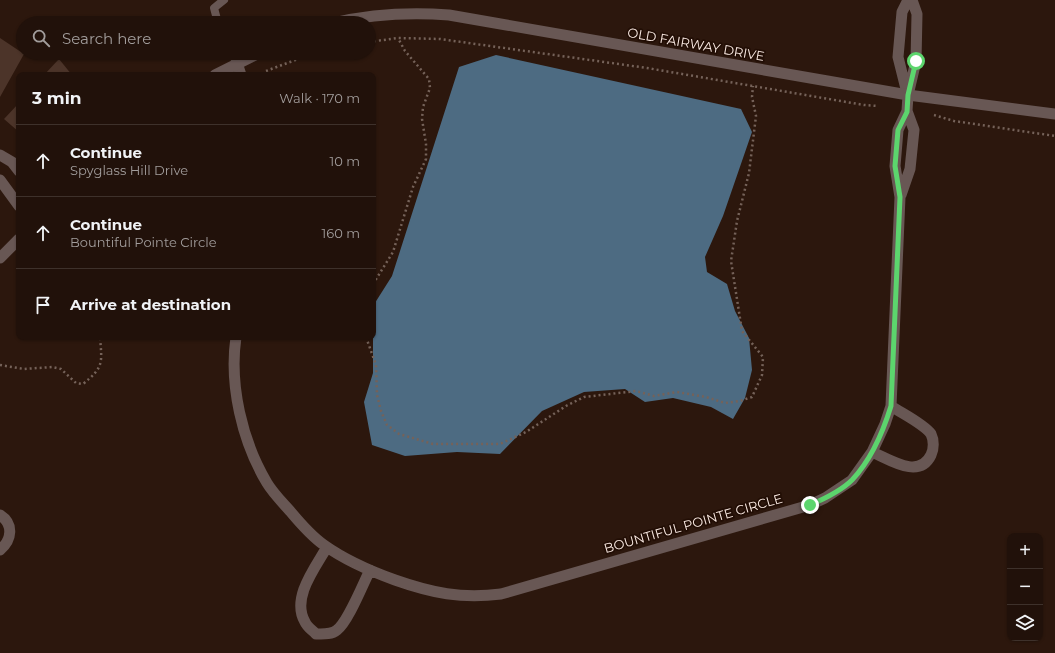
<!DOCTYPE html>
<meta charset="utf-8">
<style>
body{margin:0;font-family:Montserrat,sans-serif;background:#2d1f18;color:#f1f3f6}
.controls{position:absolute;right:12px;bottom:12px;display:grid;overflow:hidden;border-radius:8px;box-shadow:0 1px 3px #0004}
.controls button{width:36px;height:36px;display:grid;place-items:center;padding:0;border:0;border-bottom:1px solid #3e312b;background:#21110a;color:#f1f3f6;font:20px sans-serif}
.stop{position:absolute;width:12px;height:12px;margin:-9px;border:3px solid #5cd56d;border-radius:50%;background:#fff}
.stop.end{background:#5cd56d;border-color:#fff;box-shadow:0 1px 4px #0008}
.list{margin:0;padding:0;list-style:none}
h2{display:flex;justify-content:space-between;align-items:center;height:52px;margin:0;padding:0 16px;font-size:17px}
h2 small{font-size:13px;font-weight:400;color:#a29d9c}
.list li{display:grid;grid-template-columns:26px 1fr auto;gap:12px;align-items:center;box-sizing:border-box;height:72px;padding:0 16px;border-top:1px solid #3e312b}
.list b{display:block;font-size:15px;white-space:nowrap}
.list p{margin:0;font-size:13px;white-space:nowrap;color:#a29d9c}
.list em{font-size:13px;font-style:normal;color:#a29d9c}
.icon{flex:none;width:22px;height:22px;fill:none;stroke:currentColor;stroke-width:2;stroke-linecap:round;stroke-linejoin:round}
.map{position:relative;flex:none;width:1055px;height:653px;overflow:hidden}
.search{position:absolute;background:#21110a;box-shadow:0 1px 3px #0004;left:16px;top:16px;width:360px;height:44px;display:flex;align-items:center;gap:10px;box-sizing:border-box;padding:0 14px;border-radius:22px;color:#a29d9c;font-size:15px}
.panel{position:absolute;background:#21110a;box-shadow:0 1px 3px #0004;left:16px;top:72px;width:360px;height:268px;border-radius:8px}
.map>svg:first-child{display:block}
.water{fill:#4d6b82}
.building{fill:#4c3429}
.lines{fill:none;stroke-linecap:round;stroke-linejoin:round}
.path{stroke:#756259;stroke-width:2.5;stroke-dasharray:2 3;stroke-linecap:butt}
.service{stroke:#685754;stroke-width:8}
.minor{stroke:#685754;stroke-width:11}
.tertiary{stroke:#685754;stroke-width:11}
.route{stroke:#5cd56d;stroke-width:5}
.labels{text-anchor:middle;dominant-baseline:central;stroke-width:3.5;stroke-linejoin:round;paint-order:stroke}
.street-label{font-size:13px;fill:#fdede6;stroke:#220e05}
</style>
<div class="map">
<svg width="1055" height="653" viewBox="0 0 1055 653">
<rect width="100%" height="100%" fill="#2c170d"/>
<path class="water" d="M496,55l245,54 11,23 -29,84 -18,41 2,15 20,12 8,27 14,27 3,32 -7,28 -12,21 -22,-12 -38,-9 -28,4 -20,-13 -41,3 -42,19 -42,43 -43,-2 -52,4 -33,-11 -8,-43 9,-29v-67l19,-30 67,-209z"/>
<path class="building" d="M0,38l24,16 -24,43z
M59,59l13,16h-28z
M19,103v29l-15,-13z"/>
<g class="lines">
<path class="path" d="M369,42l29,-4 42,1 207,29 217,37 14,1
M266,71l48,-18
M934,115l20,6 101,15
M373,284l20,-32 20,-65 13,-28v-15l-4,-25 1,-12 7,-19 -1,-9 -24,-28 -7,-13
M373,314v6
M366,337l10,28 1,30 4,16 6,14 12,9 34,10h67l26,-12 40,-26 18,-9 52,-6 18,5 23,-4 29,5 19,6 15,-2 12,-4 10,-22 1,-18 -21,-26 -11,-70 6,-40 12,-48 7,-57 -4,-19 1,-11
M0,365l24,4 28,-2 9,2 15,14 7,1c21,-17 19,-21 17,-47"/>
<path class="service" d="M218,23l-4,-15 10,-8
M231,53l6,10"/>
<path class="minor" d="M237,63l4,12
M907,93l-9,-36 4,-45 6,-12
M0,155l12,7 7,9
M0,180l19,26
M901,195l9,-26 4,-39 -7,-19
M236,337c-7,48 6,104 31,146 6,10 15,19 23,28 10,12 21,25 34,34 21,15 46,26 71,35 37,13 66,19 106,14l309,-89 15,-7 27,-18 20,-28 13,-28 6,-18 9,-209 -5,-31 3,-36 9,-19 1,-16 8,-34 1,-47 -5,-14
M872,452c17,7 47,28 59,3 3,-6 3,-15 0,-21 -7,-10 -30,-21 -40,-28
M0,515c14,9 12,25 0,35
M327,547c-12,21 -36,51 -22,75 2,5 7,8 11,12 6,0 15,1 21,-4 11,-8 26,-46 33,-60"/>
<path class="tertiary" d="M333,23c39,-9 76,-11 116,-8l459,80 147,19
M215,75l44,-22
M0,258l19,-19"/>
</g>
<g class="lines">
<path class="route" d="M810,505c14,-6 31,-14 42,-25 19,-20 31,-48 39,-74l9,-209 -5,-31 3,-36 9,-18 1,-17 8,-34"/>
</g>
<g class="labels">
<g class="street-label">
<text transform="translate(696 44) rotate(10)">OLD FAIRWAY DRIVE</text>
<text transform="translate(693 523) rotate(-16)">BOUNTIFUL POINTE CIRCLE</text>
</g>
</g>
</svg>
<div class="controls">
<button>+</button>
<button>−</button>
<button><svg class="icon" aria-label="layers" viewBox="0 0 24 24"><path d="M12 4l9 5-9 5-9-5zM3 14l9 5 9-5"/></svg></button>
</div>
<div class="stop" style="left:916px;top:61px"></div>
<div class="stop end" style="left:810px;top:505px"></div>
<div class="search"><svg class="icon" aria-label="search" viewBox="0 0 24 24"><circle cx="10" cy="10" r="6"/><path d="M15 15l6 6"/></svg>Search here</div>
<section class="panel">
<h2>3 min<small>Walk · 170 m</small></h2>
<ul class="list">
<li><svg class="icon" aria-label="ahead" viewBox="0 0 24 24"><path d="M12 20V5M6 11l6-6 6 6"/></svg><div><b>Continue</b><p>Spyglass Hill Drive</p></div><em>10 m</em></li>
<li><svg class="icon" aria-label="ahead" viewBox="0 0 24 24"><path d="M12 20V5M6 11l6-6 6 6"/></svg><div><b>Continue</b><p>Bountiful Pointe Circle</p></div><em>160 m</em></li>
<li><svg class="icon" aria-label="arrive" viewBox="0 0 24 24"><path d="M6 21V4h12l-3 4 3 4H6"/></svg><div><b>Arrive at destination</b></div></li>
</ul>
</section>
</div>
